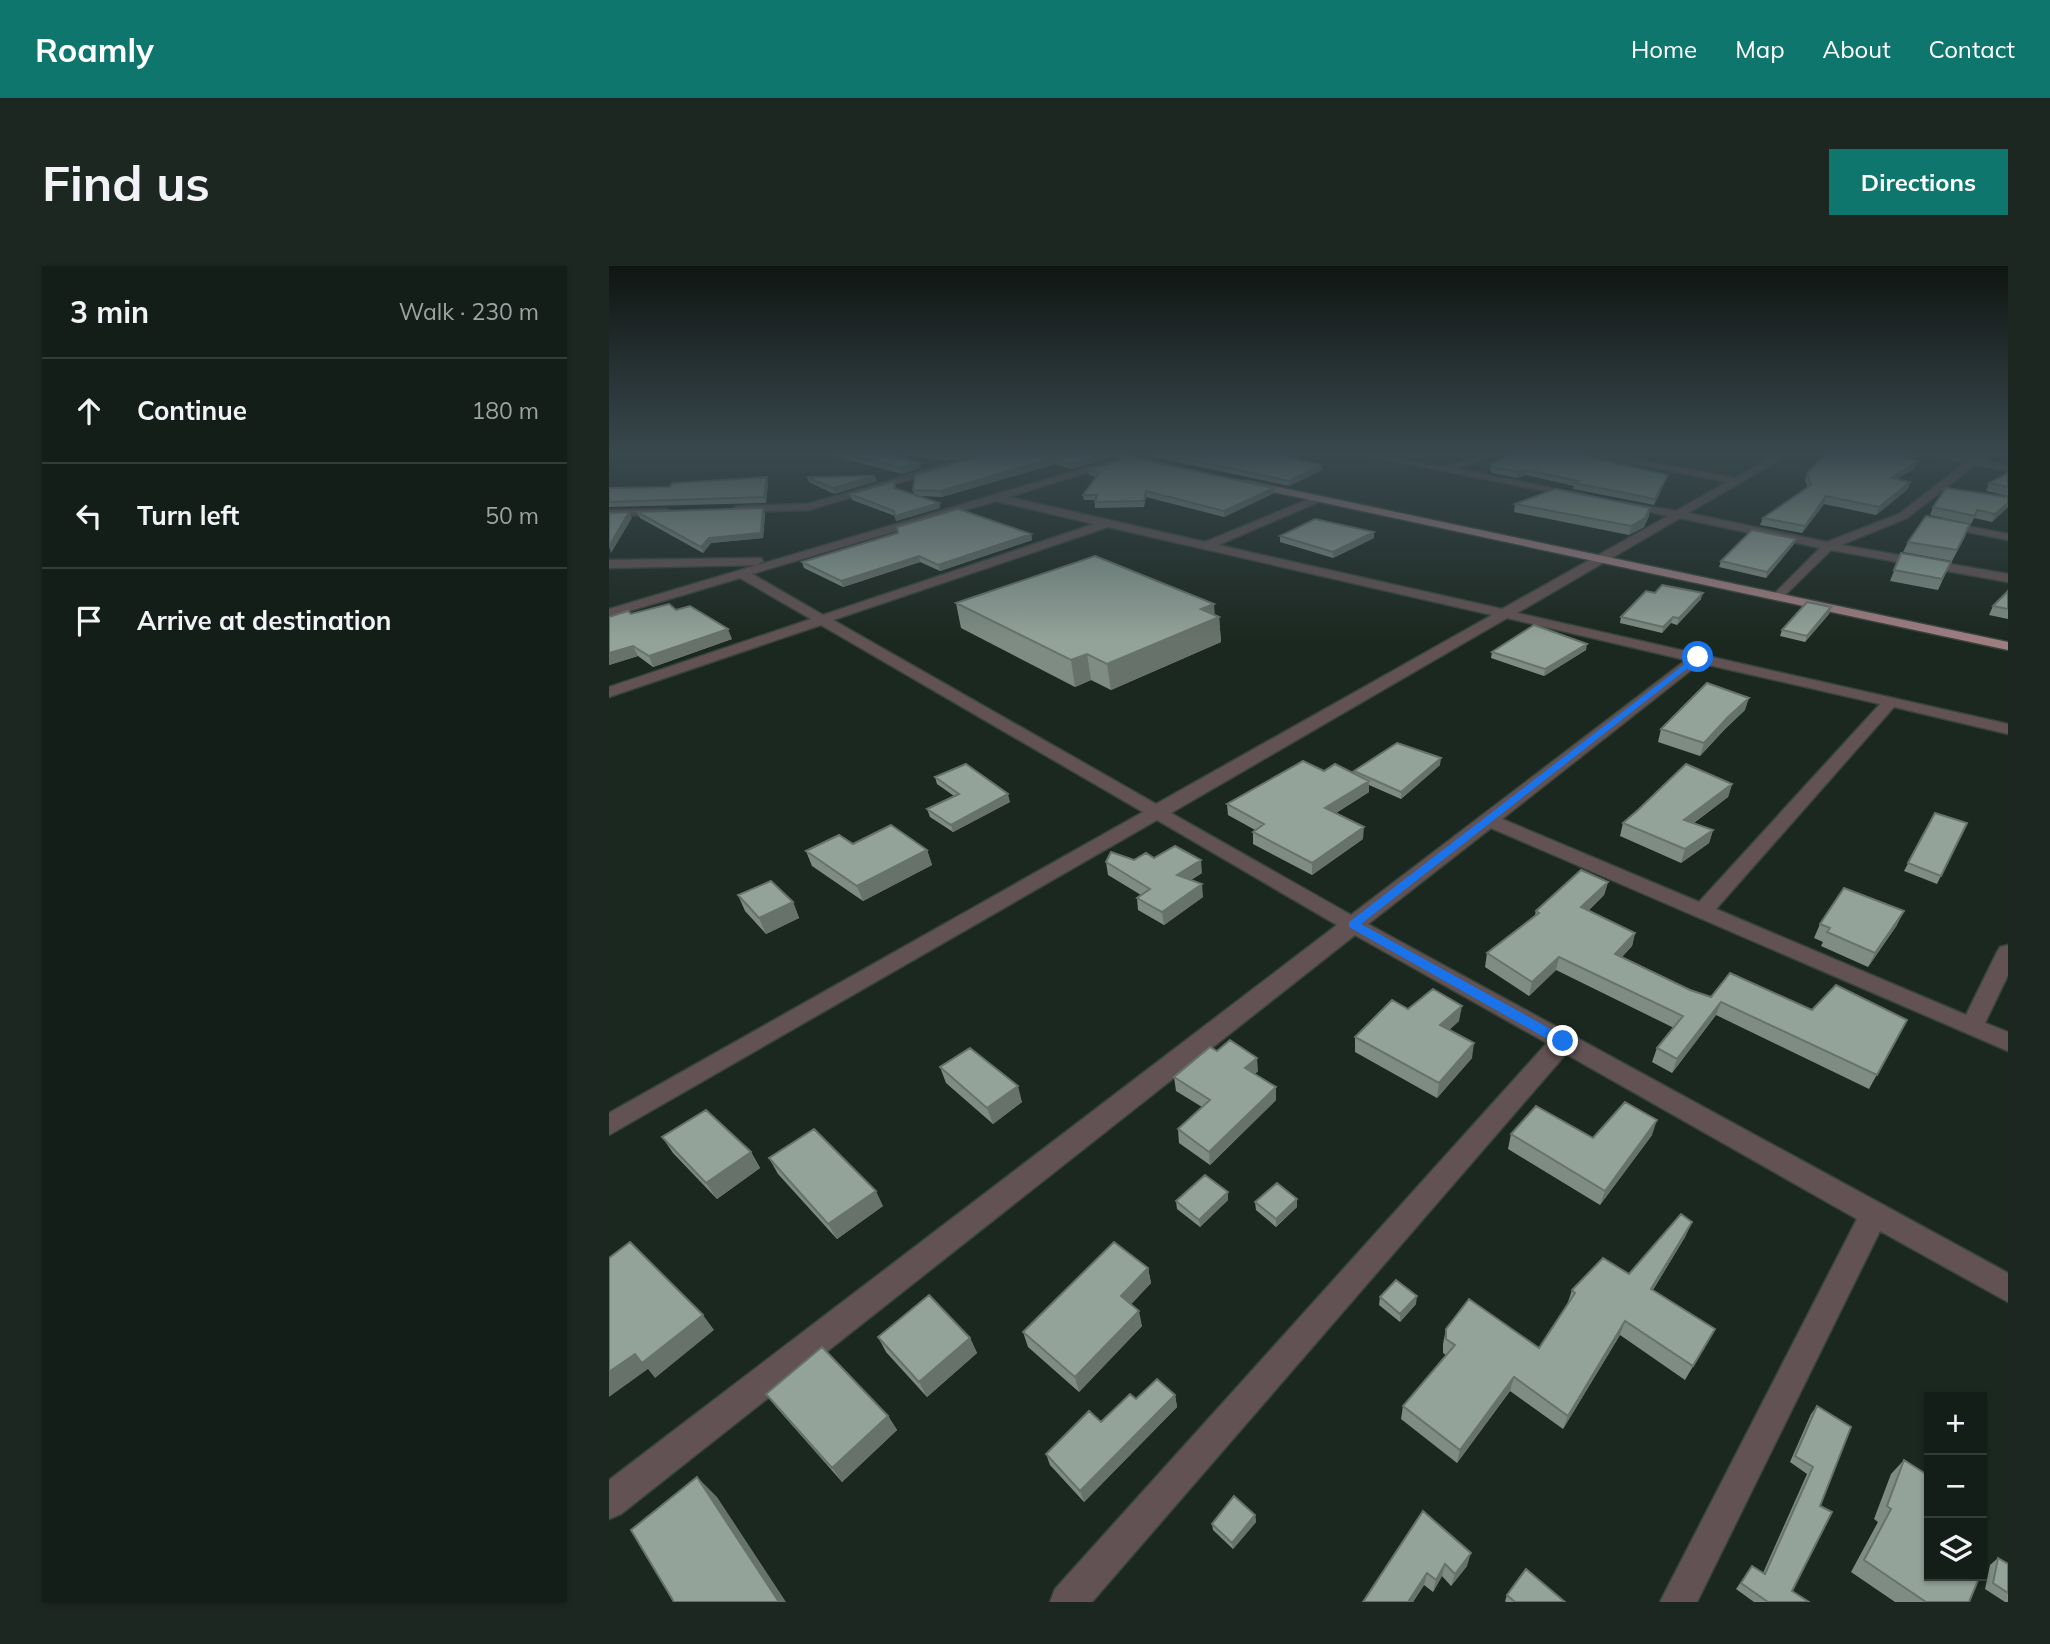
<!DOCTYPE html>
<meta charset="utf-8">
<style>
body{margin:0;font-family:Mulish,sans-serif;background:#1d2721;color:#f1f3f6}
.controls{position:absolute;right:21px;bottom:21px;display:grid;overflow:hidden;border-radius:0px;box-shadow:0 2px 5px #0004}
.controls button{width:63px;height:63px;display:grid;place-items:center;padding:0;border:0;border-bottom:2px solid #333c37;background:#141e18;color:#f1f3f6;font:35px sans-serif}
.stop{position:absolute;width:21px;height:21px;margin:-16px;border:5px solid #1a73e8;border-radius:50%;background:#fff}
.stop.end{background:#1a73e8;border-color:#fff;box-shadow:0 2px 7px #0008}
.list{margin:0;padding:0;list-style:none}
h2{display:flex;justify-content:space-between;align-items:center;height:91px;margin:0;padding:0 28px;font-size:30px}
h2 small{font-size:23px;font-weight:400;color:#9da2a2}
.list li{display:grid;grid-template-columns:46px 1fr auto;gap:21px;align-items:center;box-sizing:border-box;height:105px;padding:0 28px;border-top:2px solid #333c37}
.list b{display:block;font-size:26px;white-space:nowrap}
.list em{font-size:23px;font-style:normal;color:#9da2a2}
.icon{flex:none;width:38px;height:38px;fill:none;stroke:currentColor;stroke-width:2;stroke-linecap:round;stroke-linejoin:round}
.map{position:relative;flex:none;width:1399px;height:1336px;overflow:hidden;border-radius:0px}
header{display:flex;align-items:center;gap:42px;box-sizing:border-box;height:98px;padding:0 35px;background:#0f766e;color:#fff}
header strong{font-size:33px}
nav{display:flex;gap:38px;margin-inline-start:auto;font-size:24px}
.intro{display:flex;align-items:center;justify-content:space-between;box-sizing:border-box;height:168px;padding:0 42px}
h1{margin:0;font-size:49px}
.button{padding:18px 32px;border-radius:0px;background:#0f766e;color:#fff;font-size:24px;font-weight:700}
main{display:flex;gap:42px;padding:0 42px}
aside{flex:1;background:#141e18;border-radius:0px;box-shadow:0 2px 5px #0004}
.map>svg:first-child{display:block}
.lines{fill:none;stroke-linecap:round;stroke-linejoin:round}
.minor-casing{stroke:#37443c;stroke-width:3}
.major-casing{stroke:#37443c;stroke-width:3}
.minor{fill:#625253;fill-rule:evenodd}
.major{fill:#9e7d81;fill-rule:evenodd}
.wall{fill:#7e8c84}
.shaded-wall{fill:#67726b}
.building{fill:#93a399;stroke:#67726b;stroke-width:2}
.route{fill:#1a73e8}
</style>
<header>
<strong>Roamly</strong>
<nav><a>Home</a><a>Map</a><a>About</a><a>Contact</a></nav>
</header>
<div class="intro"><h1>Find us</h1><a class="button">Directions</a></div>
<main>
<aside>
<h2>3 min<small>Walk · 230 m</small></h2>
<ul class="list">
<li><svg class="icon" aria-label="ahead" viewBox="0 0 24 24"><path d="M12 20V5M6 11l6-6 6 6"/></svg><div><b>Continue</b></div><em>180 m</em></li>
<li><svg class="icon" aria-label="left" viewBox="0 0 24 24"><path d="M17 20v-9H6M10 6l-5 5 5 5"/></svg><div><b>Turn left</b></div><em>50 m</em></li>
<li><svg class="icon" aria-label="arrive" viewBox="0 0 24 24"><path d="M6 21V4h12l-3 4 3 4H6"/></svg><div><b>Arrive at destination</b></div></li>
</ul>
</aside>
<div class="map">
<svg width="1399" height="1336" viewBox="0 0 1399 1336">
<rect width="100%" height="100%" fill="#1b2820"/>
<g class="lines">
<defs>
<path id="minor" d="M374,187h15l-189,57 -72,2 -5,-3 5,-3 71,-2z
M527,187h15l-143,44 197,45 114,-47 5,3 -1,2 -105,45 284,64 166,-93 -49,-11v-4l57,10 51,-29 -147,-29h21l134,25 44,-25h12l-103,60 139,29 72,-28 66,-51 -41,-10 47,5 7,-5h11l-8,7 27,5v6l-33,-6 -68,53 -66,27 167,29v8l-177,-32 -51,50 -6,-4 1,-3 45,-45 -140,-30 -163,95 491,111v10l-114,-27 -178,202 250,106 31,-63 3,-5 8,-2v30l-23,48 23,9v19l-517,-223 -123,96 640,349v29l-128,-71 -183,371h-37l197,-383 -291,-165 -474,548h-42l5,-13 492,-546 -192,-108 -734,579 -12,5v-39l728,-555 -180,-105 -548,315v-22l534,-301 -322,-187 -212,72v-10l202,-68 -71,-41 -131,39v-8zM387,235l98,23 -271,91 -71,-41zM499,261l384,88 -336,189 -323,-184zM898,352l179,42 -335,255 -180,-102zM1091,397l180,41 -181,198 -197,-83z
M742,187c32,0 61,12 92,13 17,1 34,-13 53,-13l-38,16 128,26 -5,3z
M0,244l57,-1 5,3 -5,3 -57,1z
M1333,255l66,13v6l-70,-14 -2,-2z
M152,292l2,3 -6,4 -148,3v-8z"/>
<path id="major" d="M492,187h18l42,11 -5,3z
M636,214l763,162v8l-767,-165v-4z"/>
</defs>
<use href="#minor" class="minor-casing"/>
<use href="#major" class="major-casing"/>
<use href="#minor" class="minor"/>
<use href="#major" class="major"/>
</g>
<path class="wall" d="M212,187h62l38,15 -19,6z
M278,187h223l1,5 -39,11 -17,-5 -113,33 -23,-1 20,7 1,5 -44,13 -1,-5 -43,-16 -2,-6 45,-13 1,8 18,6 -1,-5 73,-36 -40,7z
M539,187h119l55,17 -33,16 -140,-30z
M899,187h64l96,22 -2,5 -12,25 -81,-16 1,-3 -48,-11 -9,3 -25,-5 -2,-4 1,-5 22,-10z
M1214,187h96l-11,6 7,9 -18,11 11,10 -32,26 -52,-11 -22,29 -42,-8 3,-7 45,-30 -3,-8 2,-7 16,-16z
M479,204l186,23 -50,24 -78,-20 -2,10 -49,1v-8h-11l-1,-5 13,-18 -7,-2z
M1399,207v23l-22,-5 3,-8z
M198,211l70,4 -43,13 -25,-12z
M159,217l-2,20 -157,4v-19l60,-1z
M1399,231v10l-16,15 -18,-4 -3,6 -41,-9 3,-8z
M906,238l134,12 -5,11 -15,8 -115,-23z
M154,242l2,6 -2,24 -52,5 -8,10 -63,-35 -3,-6z
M765,266v6l-41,20 -53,-16v-6z
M422,268l1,6 -92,31 -20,-9 -77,25 -39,-19 -2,-6z
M1357,269l-14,26 -49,-9 5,-10z
M1187,273l-2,5 -28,34 -47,-11 2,-6z
M1292,287l50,9 -13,28 -48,-9z
M1399,325v28l-19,-4 4,-9z
M1046,327l46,6 -24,26 -6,-2 -9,10 -42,-10 1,-6z
M347,337l259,12 4,2 2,25 -110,48 -20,-10 -16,7 -114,-59z
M1222,341l-2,7 -24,28 -25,-6 2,-6z
M67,344l56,29 -79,28 -15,-11 -29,9 22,-51z
M977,384l-42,26 -53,-18 1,-6z
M1136,444l-20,19 -25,27 -42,-14 3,-13z
M831,499l-39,34 -32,-14v7l-33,21 27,26 -51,36 -59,-31v-12l2,-2 -27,-15 -1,-11 97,-33 30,2v-2z
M326,511l75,25 -57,30 -23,-15 -3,-8 27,-13 -17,-12z
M1123,518l-4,13 -34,26 19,7 -4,13 -28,20 -61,-27 3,-13z
M1326,547l32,10 -30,61 -33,-13z
M244,578l74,6 5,15 -69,36 -51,-35 -6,-15z
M545,592l48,15 -11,7 12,17 -39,28 -26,-15 -1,-12 4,-3 -33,-20 -2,-13z
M999,616l-4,13 -16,16 47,22 -3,13 -10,11 68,33 21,7 101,13 95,10 -38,69 -153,-74 -44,58 -20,-11 5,-14 17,-20 -118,-58 -27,26 -44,-29 2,-14 48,-38 1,-4z
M129,629l55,7 6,16 -33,16 -21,-23z
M1211,658l77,1 -29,42 -47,-21 2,-4 -9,-4z
M799,743l51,12 -10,9 23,28 -35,40 -82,-46v-15z
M608,785l41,20 -3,3 21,26 -66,65 -31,-22 -1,-14 24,-22 -26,-16 -2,-14z
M331,801l82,35 -29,22 -47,-41z
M902,868l82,4 59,-3 -52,70 -92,-56z
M53,871l89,15 9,16 -43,31 -44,-46z
M160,892l114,48 -46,33 -59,-65z
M688,933v8l-21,20 -20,-17 -1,-8z
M619,934l-28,27 -23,-18 -1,-8z
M1083,956l-7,15 -32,53 62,39 -30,51 -65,-45 -57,94 -53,-38 -53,72 -56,-44 2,-13 43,-51 -3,-2v-9l3,-15 93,19 28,-43 5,-15 57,-16z
M539,1002l3,15 -20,21 11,22 -63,66 -51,-45 -5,-15z
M771,1031l36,7 -16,18 -21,-17z
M269,1071l92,1 7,15 -50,44 -41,-45z
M157,1128l122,22 9,14 -55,52 -65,-74z
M566,1129l2,12 -93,95 -34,-37 -4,-11 55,-32 35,-23z
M1208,1140l3,100 -28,85 17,11h-55l-18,-13 16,-23 11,7 44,-99 -17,-12 21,-48z
M1295,1194l25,116 40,26h-74l-44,-30 27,-50 -4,-3 17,-45z
M814,1245l44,55 -16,20 -9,-10 -9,16 -9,-7 -11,17h-50z
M646,1249l1,7 -23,27 -20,-19 -1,-6z
M1389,1292l10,6v38h-3l-20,-13 5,-24z
M898,1329l58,7h-59l-1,-1z"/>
<path class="shaded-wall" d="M351,187h29l-43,8 -1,-5z
M499,187h2l1,5 -39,11 -1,-5z
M1300,187h10l-21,11 3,-7z
M445,192l1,6 -113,33 -2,-6z
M1309,195l-3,7 -27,17 3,-7z
M311,197l1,5 -19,6 -2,-6z
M713,199v5l-33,16v-5z
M918,204l-1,5 -9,3 1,-6z
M1059,209l-2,5 -12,25 1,-6z
M266,210l2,5 -43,13 -1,-6z
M158,211l1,6 -2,20 -2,-6z
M1301,216l-2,7 -32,26 3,-8z
M665,222v5l-50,24v-6z
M1217,230l-2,8 -22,29 3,-7z
M330,237l1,5 -44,13 -1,-5z
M1399,237v4l-16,15 3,-8z
M154,242l2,6 -2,24 -52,5 -8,10 -2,-6 8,-9z
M1041,242l-1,8 -5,11 -15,8 2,-9z
M20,246l3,6 -21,35 -2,-7z
M765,266v6l-41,20v-6z
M422,268l1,6 -92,31 -2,-6z
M1187,273l-2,5 -28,34 1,-6z
M310,290l1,6 -77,25 -2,-6z
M1094,327l-2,6 -24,26 2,-7z
M605,338l1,14 4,-1 2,25 -110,48 -4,-26 94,-55z
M1222,341l-2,7 -24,28 2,-6z
M1064,351l-2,6 -9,10 1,-6z
M119,363l4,10 -79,28 -4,-11z
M978,378l-1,6 -42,26 1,-7z
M24,380l5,10 -29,9v-12z
M478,388l4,26 -16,7 -4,-27z
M1140,432l-4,12 -20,19 -25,27 4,-13 24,-26z
M832,492l-1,7 -39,34v-7z
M760,515v11l-44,28v-12z
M1123,518l-4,13 -48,36 4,-13z
M399,528l2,8 -57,30 -2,-7z
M755,561l-1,12 -51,36v-12z
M1104,564l-4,13 -28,20 4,-14z
M318,584l5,15 -69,36 -6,-15z
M592,594l1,13 -24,15 -1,-13z
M999,616l-4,13 -26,26 3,-14z
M593,618l1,13 -39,28 -2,-13z
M184,636l6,16 -33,16 -7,-16z
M1295,645l-7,14 -29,42 7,-14z
M1026,667l-3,13 -20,21 3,-13z
M950,691l-3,13 -27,26 3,-14z
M1112,736l-5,13 -44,58 5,-14z
M853,740l-3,15 -21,19 2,-15z
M865,777l-2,15 -35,40 2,-15z
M648,792l1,13 -13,10v-13z
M409,820l4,16 -29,22 -6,-16z
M667,821v13l-66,65 -1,-13z
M1048,854l-5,15 -52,70 5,-14z
M142,886l9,16 -43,31 -11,-16z
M267,925l7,15 -46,33 -9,-15z
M619,926v8l-28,27 -1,-7z
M688,933v8l-21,20v-8z
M1083,956l-7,15 -40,66 6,-14z
M539,1002l3,15 -26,28 -4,-15z
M808,1030l-1,8 -16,18v-8z
M530,1045l3,15 -63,66 -4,-15z
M94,1049l11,15 -59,48 -7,-9 -39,28v-25l26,-18z
M1016,1055l-5,14 -57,94 5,-13z
M361,1072l7,15 -50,44 -8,-15z
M905,1111l-4,14 -53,72 3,-13z
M566,1129l2,12 -93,95 -4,-11z
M279,1150l9,14 -55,52 -10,-14z
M88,1211l20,20 69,105h-7z
M646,1249l1,7 -23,27 -1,-6z
M862,1287l-4,13 -16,20 4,-12z
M836,1298l-3,12 -9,16 3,-12z
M818,1307l-3,12 -11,17h-5z"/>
<path class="building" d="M232,187h42l37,10 -20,5z
M314,187h37l-15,3z
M379,187h120l-37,11 -17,-6 -114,33 -27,-1 2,-15z
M549,187h109l55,12 -33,16z
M907,187h56l96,22 -13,24 -81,-16 5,-2 -52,-11 -9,2 -26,-5 -1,-3z
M1218,187h82l-8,4 17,4 -27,17 19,4 -31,25 -53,-11 -21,30 -42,-8 48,-33 -4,-12z
M521,191l144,31 -50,23 -78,-20 -2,10 -49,1 2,-7h-14l16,-22 -11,-3z
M1399,207v14l-19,-4z
M266,210l-42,12 -26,-11z
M158,211l-3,20 -155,5v-14l60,-1 4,-4z
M286,215l-1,7 45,15 -44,13 -1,-5 -44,-17z
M1337,222l62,9v6l-13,11 -18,-4 -2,6 -42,-9z
M946,223l95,19 -5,10 -14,8 -116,-22z
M154,242l-2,25 -52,5 -8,9 -64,-35z
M349,243l73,25 -93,31 -19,-9 -78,25 -39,-19 96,-29 -1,-6z
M20,246l-20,34v-33z
M1317,250l44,8 -13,26 -49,-8z
M706,253l59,13 -41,20 -53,-16z
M1143,264l44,9 -29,33 -46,-11z
M1292,287l50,9 -9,17 -48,-9z
M486,290l119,48 -13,5 18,8 -112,47 -20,-10 -16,6 -115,-57z
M1053,319l41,8 -24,25 -6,-1 -10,10 -42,-10 25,-26 9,2z
M1399,325v18l-15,-3z
M1198,336l24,5 -24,29 -25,-6z
M60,338l7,6 14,-4 38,23 -79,27 -16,-10 -24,7v-36l19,-6 3,3z
M925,359l53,19 -42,25 -53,-17z
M1098,417l42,15 -21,19 -24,26 -43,-14z
M788,477l44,15 -40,34 -47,-21z
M694,495l21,10 11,-7 34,17 -44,27 39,19 -52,36 -59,-31 11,-8 -37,-20z
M357,498l42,30 -57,31 -24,-16 32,-15 -24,-17z
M1077,498l46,20 -48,36 29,10 -28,19 -62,-26 15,-13z
M1326,547l32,10 -26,53 -33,-13z
M282,559l36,25 -70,36 -51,-35 33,-16 14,9z
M566,580l26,14 -24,15 25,9 -40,28 -25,-14 13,-9 -44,-27 5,-10 23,8 12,-7 8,5z
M972,604l27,12 -27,25 54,26 -20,21 75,36 21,7 19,-24 82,37 24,-25 71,35 -30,55 -156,-73 -44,57 -20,-11 26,-32 -124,-59 -27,25 -45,-29 52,-40 -3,-2z
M162,615l22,21 -34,16 -21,-23z
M1235,622l60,23 -29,42 -48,-21 3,-4 -10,-4z
M824,723l29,17 -22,19 34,18 -35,40 -84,-46 37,-37 16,9z
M621,774l27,18 -12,10 31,19 -67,65 -31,-23 32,-29 -36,-23 36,-30 7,4z
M361,782l48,38 -31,22 -47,-41z
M1016,836l32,18 -52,71 -94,-57 25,-28 57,32z
M97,844l45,42 -45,31 -44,-46z
M205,863l62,62 -48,33 -59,-66z
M596,909l23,17 -29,28 -23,-19z
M668,917l20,16 -21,20 -21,-17z
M1072,948l11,8 -41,67 64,40 -22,37 -68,-45 -57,95 -54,-39 -54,73 -57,-44 52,-61 -9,-6v-10l23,-30 70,49 36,-55 -3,-3 31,-32 26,16z
M21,976l73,73 -61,48 -7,-9 -26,18v-114z
M505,976l34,26 -27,28 18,15 -64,66 -52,-45z
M787,1014l21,16 -17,18 -20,-17z
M320,1029l41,43 -51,44 -41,-45z
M213,1081l66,69 -56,52 -66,-74z
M548,1113l18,16 -95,96 -34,-37 43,-43 12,11 29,-28 6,5z
M1208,1140l34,21 -31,79 12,6 -40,79 17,11h-41l-27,-19 11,-17 13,8 48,-107 -18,-11z
M1295,1194l25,16v100h47l3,2 -10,24h-43l-62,-42 27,-51 -4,-3z
M88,1211l82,125h-105l-43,-72z
M625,1230l21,19 -23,28 -20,-19z
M814,1245l48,42 -16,21 -10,-10 -9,16 -9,-7 -19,29h-45z
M1389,1292l10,6v29l-15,-10z
M917,1303l39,33h-50l-8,-7z"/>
<linearGradient id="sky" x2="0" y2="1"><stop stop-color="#0f1612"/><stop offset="0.5" stop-color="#39484e"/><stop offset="1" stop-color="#39484e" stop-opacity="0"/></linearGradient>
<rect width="1399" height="374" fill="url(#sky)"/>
<path class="route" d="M1086,390l7,1 -341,267 206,114v7h-9l-209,-118v-5z"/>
</svg>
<div class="controls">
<button>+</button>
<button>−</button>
<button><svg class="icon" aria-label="layers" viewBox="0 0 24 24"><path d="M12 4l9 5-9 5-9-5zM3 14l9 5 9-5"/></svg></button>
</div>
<div class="stop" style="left:1089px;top:391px"></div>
<div class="stop end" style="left:954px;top:775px"></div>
</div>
</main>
